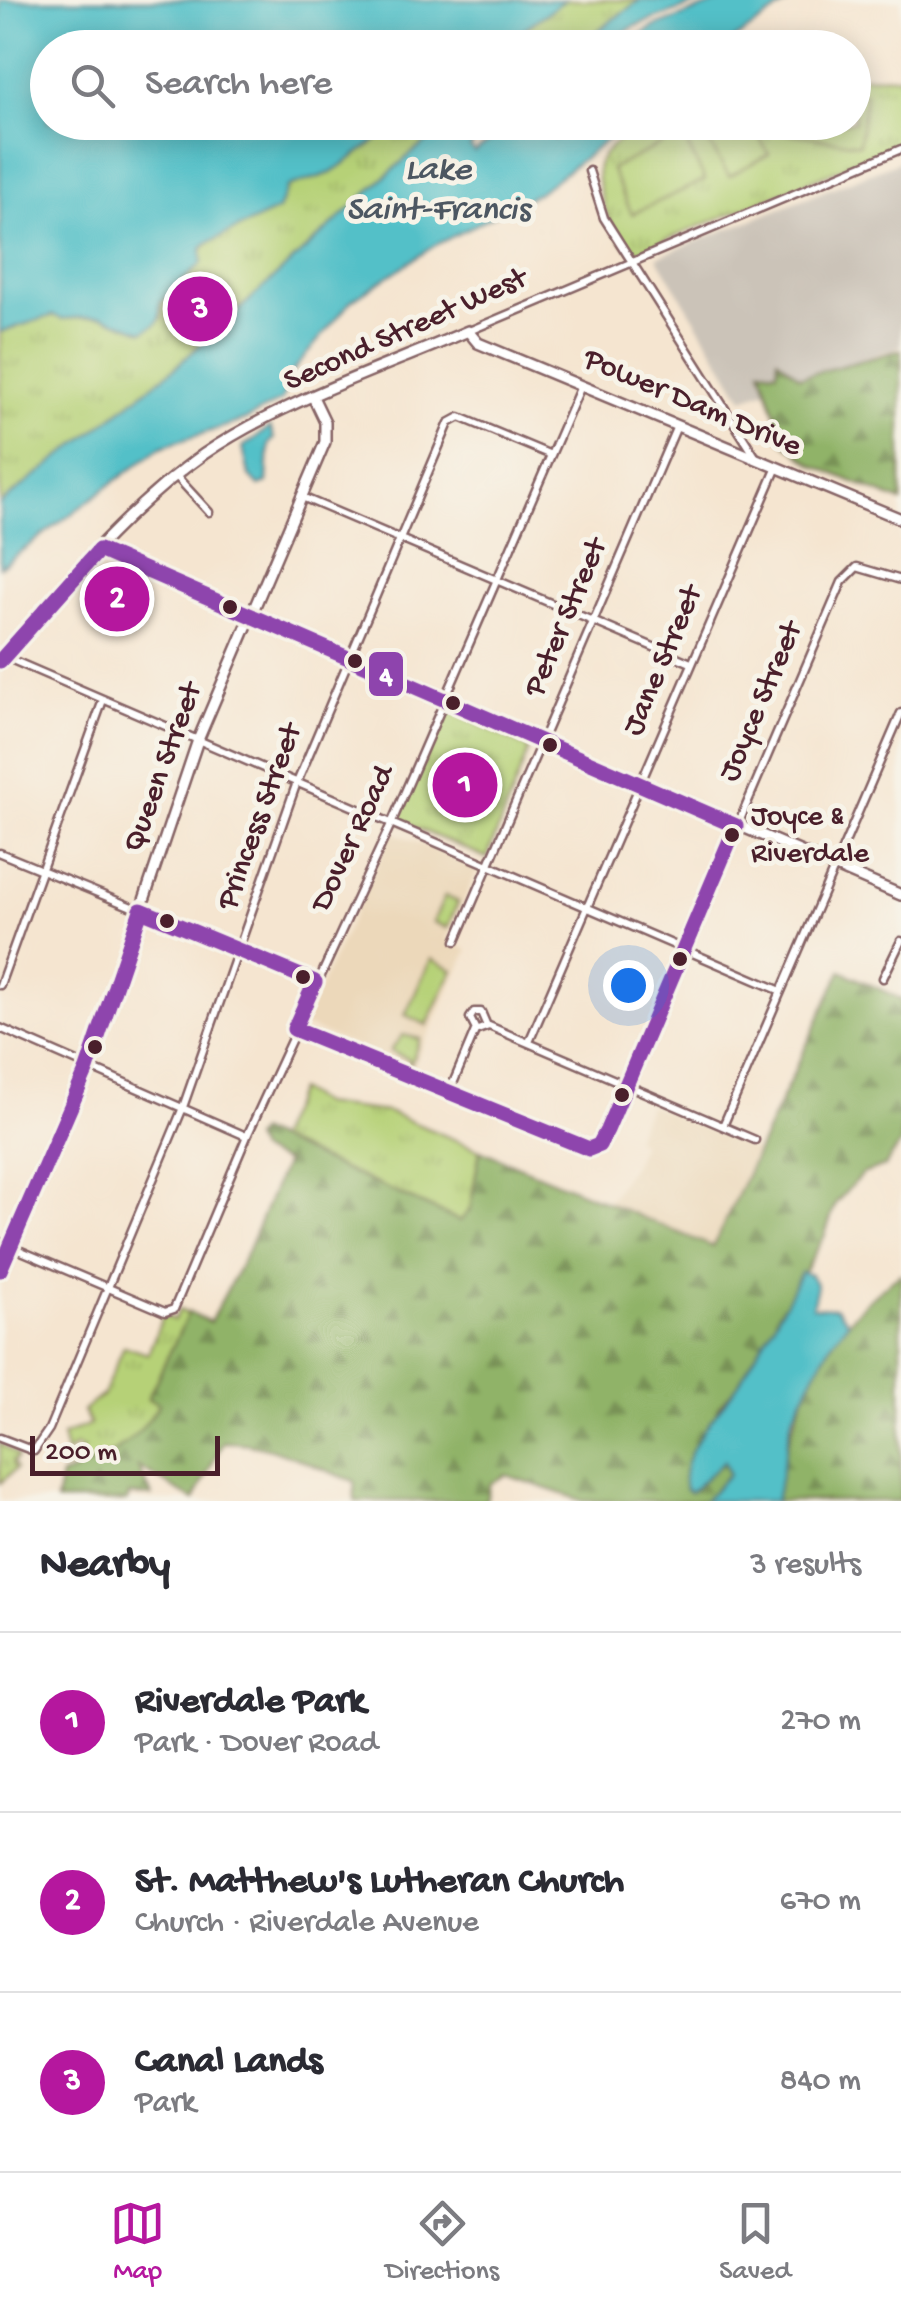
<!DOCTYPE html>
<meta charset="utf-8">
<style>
body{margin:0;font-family:"Gochi Hand",sans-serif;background:#f2f2f3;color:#2b2b33}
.scale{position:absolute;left:30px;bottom:25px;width:190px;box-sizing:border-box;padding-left:10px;border:5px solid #4a1f2b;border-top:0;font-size:28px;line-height:35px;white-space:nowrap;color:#4a1f2b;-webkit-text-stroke:8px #f7f3e8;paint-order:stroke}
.you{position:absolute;left:628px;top:985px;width:35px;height:35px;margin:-25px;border:8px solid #fff;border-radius:50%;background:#1a73e8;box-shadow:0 0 0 15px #1a73e833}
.badge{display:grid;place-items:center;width:65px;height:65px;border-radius:50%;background:#b5179e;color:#fff;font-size:32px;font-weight:700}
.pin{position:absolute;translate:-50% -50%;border:5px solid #fff;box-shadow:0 2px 10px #0006}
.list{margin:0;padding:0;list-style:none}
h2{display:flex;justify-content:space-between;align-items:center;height:130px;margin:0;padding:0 40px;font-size:42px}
h2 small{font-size:32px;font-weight:400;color:#7c7c81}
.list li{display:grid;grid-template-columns:65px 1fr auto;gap:30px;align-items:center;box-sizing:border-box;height:180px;padding:0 40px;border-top:2px solid #e1e1e2}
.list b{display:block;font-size:38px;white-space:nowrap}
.list p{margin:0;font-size:32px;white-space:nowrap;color:#7c7c81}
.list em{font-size:32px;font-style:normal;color:#7c7c81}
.icon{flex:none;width:55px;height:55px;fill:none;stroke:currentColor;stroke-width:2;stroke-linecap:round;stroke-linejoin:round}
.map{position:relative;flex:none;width:901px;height:1501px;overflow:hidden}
.search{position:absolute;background:#fff;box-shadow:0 5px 25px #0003;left:30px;right:30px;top:30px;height:110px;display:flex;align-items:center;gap:25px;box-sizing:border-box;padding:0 35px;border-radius:55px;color:#7c7c81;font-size:38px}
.sheet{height:670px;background:#fff}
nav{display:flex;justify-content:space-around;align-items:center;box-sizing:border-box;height:140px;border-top:2px solid #e1e1e2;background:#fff;font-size:28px;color:#7c7c81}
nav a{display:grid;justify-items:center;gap:5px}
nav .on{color:#b5179e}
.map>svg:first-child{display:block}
.built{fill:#ecd8ba}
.industrial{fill:#cbc3b8}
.grass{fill:url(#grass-tufts);stroke:#807851;stroke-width:2.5}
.forest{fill:url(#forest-firs);stroke:#6d694a;stroke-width:2.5}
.pitch{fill:#b6d177;stroke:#807851;stroke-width:2.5}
.water{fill:#52c0c8;stroke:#4e707a;stroke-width:2.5}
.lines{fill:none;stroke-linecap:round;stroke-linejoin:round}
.street-casing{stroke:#866465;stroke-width:11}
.secondary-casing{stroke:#866465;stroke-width:14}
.street{stroke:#fff;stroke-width:6}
.secondary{stroke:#fff;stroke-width:9}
.bus-1-casing{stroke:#f7f3e8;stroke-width:22}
.bus-1{stroke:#8e44ad;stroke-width:15}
.bus-dot{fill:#4a1f2b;stroke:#f7f3e8;stroke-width:4}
.labels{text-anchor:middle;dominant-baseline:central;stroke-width:10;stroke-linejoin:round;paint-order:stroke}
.bus-label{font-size:30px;fill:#4a1f2b;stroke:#f7f3e8;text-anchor:start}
.street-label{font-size:32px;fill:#4a1f2b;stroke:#f7f3e8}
.water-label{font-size:35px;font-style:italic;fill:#4d5762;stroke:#f7f3e8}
.line-badge{stroke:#f7f3e8;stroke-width:4}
.badge-label{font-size:28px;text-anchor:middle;font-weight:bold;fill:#fff}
</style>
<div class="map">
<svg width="901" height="1501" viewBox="0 0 901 1501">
<defs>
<pattern id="grass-tufts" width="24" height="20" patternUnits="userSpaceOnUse" patternTransform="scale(2.5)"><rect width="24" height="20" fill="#b6d177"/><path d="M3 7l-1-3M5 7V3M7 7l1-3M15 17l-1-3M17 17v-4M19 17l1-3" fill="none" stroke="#9eb367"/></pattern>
<pattern id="forest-firs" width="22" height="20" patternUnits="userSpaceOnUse" patternTransform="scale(2.5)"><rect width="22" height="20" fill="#90b368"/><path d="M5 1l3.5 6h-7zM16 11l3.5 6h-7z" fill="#789156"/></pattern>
</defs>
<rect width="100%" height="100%" fill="#f7f3e8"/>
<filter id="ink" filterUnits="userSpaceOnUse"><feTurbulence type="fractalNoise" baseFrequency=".01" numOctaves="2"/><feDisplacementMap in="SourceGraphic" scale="20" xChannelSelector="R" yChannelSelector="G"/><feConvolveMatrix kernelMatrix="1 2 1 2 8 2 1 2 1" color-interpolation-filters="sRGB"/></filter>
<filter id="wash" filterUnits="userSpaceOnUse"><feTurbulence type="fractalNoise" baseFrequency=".0048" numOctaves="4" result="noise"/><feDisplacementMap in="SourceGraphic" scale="40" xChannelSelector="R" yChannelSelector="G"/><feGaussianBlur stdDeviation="2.25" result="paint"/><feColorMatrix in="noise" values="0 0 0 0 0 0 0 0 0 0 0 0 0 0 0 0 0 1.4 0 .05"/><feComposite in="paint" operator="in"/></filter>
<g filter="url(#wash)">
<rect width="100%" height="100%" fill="#f5e5d0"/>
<path class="built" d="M393,832l84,38 -31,70 22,10 -55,118 -111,-43z
M649,1105l106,46 -41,96 -106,-44 27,-43 7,-17 -8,-4z"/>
<path class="industrial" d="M901,161v185l-158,52 -86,-141z"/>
<path class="grass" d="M565,0h75l-65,47 -67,1 12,-16z
M901,76v68l-264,108c-22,-4 -44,-66 -39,-87 4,-15 32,-34 45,-41 19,-8 178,-1 211,-2v-45z
M401,123h50l-45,35 -230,209 -176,137v-172l54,-17 8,4 40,-3 41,15 18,-13 -1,-15c17,-15 25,-33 40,-51 17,-22 53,-33 78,-42l9,-23 44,-14z
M448,709l81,40 -42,109 -90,-38z
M298,1090l23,14 67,8 92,38 -10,60 -10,11 -184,-81z
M179,1310l10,4 -41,85 11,5c-23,40 -53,58 -97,65l-3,-6 24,-14 -7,-3 -10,7 -4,-17 28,-12 -7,-13 20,-16 21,-49 24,8 15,-39 11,5z
M0,1443l18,13 -5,7 3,6 -16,14z"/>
<path class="forest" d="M901,350v152l-88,-37 -34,-27 8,-7 -10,-12 -16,-50 16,2 1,-12 22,18z
M841,971l60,28v144l-16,23 -23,8 -27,30 -10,31 -40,71 -48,80 -19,21 -27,84 33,-30 5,13 -25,27h-120l-78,-26 -16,9 -4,17h-131l-1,-20c-45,-15 -81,-39 -131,-39l-29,58 -56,-33 14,29 -23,-1 -2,6h-71l5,-25c43,-15 75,-32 98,-72l-11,-6 41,-86 21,10 37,-70 38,-90 -27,-11 -5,-12 6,-7 201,89 10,-11 10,-60 233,97z
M901,1274v227h-125c13,-89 48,-176 125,-227z"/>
<path class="pitch" d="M854,92l12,2 -7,50 -81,-12 1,-9 75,-1z
M697,123h54l18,31 -40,22z
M682,134l23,46 -73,34 -21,-45z
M445,896l13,6 -11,26 -14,-6z
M431,959l22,11 -26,55 -22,-10z
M403,1035l17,4 -10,26 -2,-6 -18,-8z"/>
<path class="water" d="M0,0h565l-45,32 -12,15 -460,1v74l353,1 -70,50 -44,14 -9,23 -71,33 -5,5v15l-42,40c1,17 -1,22 -17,28l-41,-15 -41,3 -7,-4 -54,17z
M640,0h68l-73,26 -34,21h-26z
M726,0h67l-70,47h-101l31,-20z
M451,123h54l-35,23 4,6 43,-29h30l7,16 26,-16h49l-90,69 -105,54 -82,54 -61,73 -9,27 -37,20 -84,27 -161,120v-63l176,-137 230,-209z
M270,427l4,12 -5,5 -2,39 -8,3 -10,-11 -6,-28z
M801,1272l10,3 6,11 -5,21 24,1 12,14 -18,23 -38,73 -16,83h-72l25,-27 -5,-13 -34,31 -5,-3c-10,-34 39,-82 55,-108 22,-36 43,-72 61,-109z"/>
</g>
<g filter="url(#ink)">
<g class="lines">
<defs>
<path id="street" d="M589,171l15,47 151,238
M469,331l432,-182
M176,476l33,36
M302,497l389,166
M3,656l778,335
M0,853l315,129
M456,941l221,-515
M883,978l18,-37
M0,985l103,-285
M0,1028l246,108
M294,1029l285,119h16l12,-18 235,-548 15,-15 44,13
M476,1030l-6,-12 4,-6h7l6,14
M529,1042l248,-575
M449,1093l26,-62 14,-5 266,114
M723,1126l178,-413
M0,1242l165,70 9,-3 73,-173 144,-312 190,-438
M0,1438l34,13 15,-22 133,-319 114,-325 153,-362 11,-6 91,38"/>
<path id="secondary" d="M99,550l802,345
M0,661c59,-73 127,-153 204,-207 76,-52 179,-86 264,-123l10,12 423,176
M0,1270l87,-201 111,-329 127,-298v-20l-11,-23"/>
</defs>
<use href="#street" class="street-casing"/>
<use href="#secondary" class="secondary-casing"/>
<use href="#street" class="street"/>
<use href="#secondary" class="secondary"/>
<defs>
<path id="bus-1" d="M0,661l99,-111 637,276 -129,304 -8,15 -10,4 -295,-120 21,-47 -174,-72 -54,159 -87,201"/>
</defs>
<use href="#bus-1" class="bus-1-casing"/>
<use href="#bus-1" class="bus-1"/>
</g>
</g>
<g class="bus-dot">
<circle cx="230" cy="607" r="9"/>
<circle cx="355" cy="661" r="9"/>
<circle cx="453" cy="703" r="9"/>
<circle cx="550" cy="745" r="9"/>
<circle cx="732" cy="835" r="9"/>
<circle cx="167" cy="921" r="9"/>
<circle cx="680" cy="959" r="9"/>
<circle cx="303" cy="977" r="9"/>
<circle cx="95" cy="1047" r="9"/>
<circle cx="622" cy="1095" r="9"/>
</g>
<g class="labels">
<g class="bus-label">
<text x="751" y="818">Joyce &amp;<tspan x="751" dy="37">Riverdale</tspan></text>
</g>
<g class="street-label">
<text transform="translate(406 331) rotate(-24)">Second Street West</text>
<text transform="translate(692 404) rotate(23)">Power Dam Drive</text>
<text transform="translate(567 618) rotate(-67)">Peter Street</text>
<text transform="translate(664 661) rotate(-67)">Jane Street</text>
<text transform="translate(762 702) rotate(-67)">Joyce Street</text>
<text transform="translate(164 768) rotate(-70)">Queen Street</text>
<text transform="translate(261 817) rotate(-70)">Princess Street</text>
<text transform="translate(354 839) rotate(-65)">Dover Road</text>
</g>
<g class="water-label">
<text x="438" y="171">Lake<tspan x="438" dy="40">Saint-Francis</tspan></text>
</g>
</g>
<rect class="line-badge" x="367" y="650" width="38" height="48" rx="10" fill="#8e44ad"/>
<g class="badge-label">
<text x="386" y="684">4</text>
</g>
</svg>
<div class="scale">200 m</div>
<div class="you"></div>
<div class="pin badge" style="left:465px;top:785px">1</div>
<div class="pin badge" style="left:117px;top:599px">2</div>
<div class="pin badge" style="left:200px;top:309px">3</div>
<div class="search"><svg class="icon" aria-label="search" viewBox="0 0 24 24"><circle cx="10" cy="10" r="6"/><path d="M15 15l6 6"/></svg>Search here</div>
</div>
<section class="sheet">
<h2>Nearby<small>3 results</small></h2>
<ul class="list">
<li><span class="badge">1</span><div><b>Riverdale Park</b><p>Park · Dover Road</p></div><em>270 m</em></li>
<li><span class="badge">2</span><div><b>St. Matthew's Lutheran Church</b><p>Church · Riverdale Avenue</p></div><em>670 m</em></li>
<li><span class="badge">3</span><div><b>Canal Lands</b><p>Park</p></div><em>840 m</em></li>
</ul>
</section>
<nav>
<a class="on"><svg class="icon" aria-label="map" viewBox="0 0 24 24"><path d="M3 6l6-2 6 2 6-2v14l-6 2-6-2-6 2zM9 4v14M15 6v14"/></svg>Map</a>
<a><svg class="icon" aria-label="directions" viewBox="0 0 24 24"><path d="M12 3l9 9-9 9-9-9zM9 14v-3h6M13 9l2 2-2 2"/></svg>Directions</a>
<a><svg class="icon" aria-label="saved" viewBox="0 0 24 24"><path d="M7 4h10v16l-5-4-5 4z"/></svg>Saved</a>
</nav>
